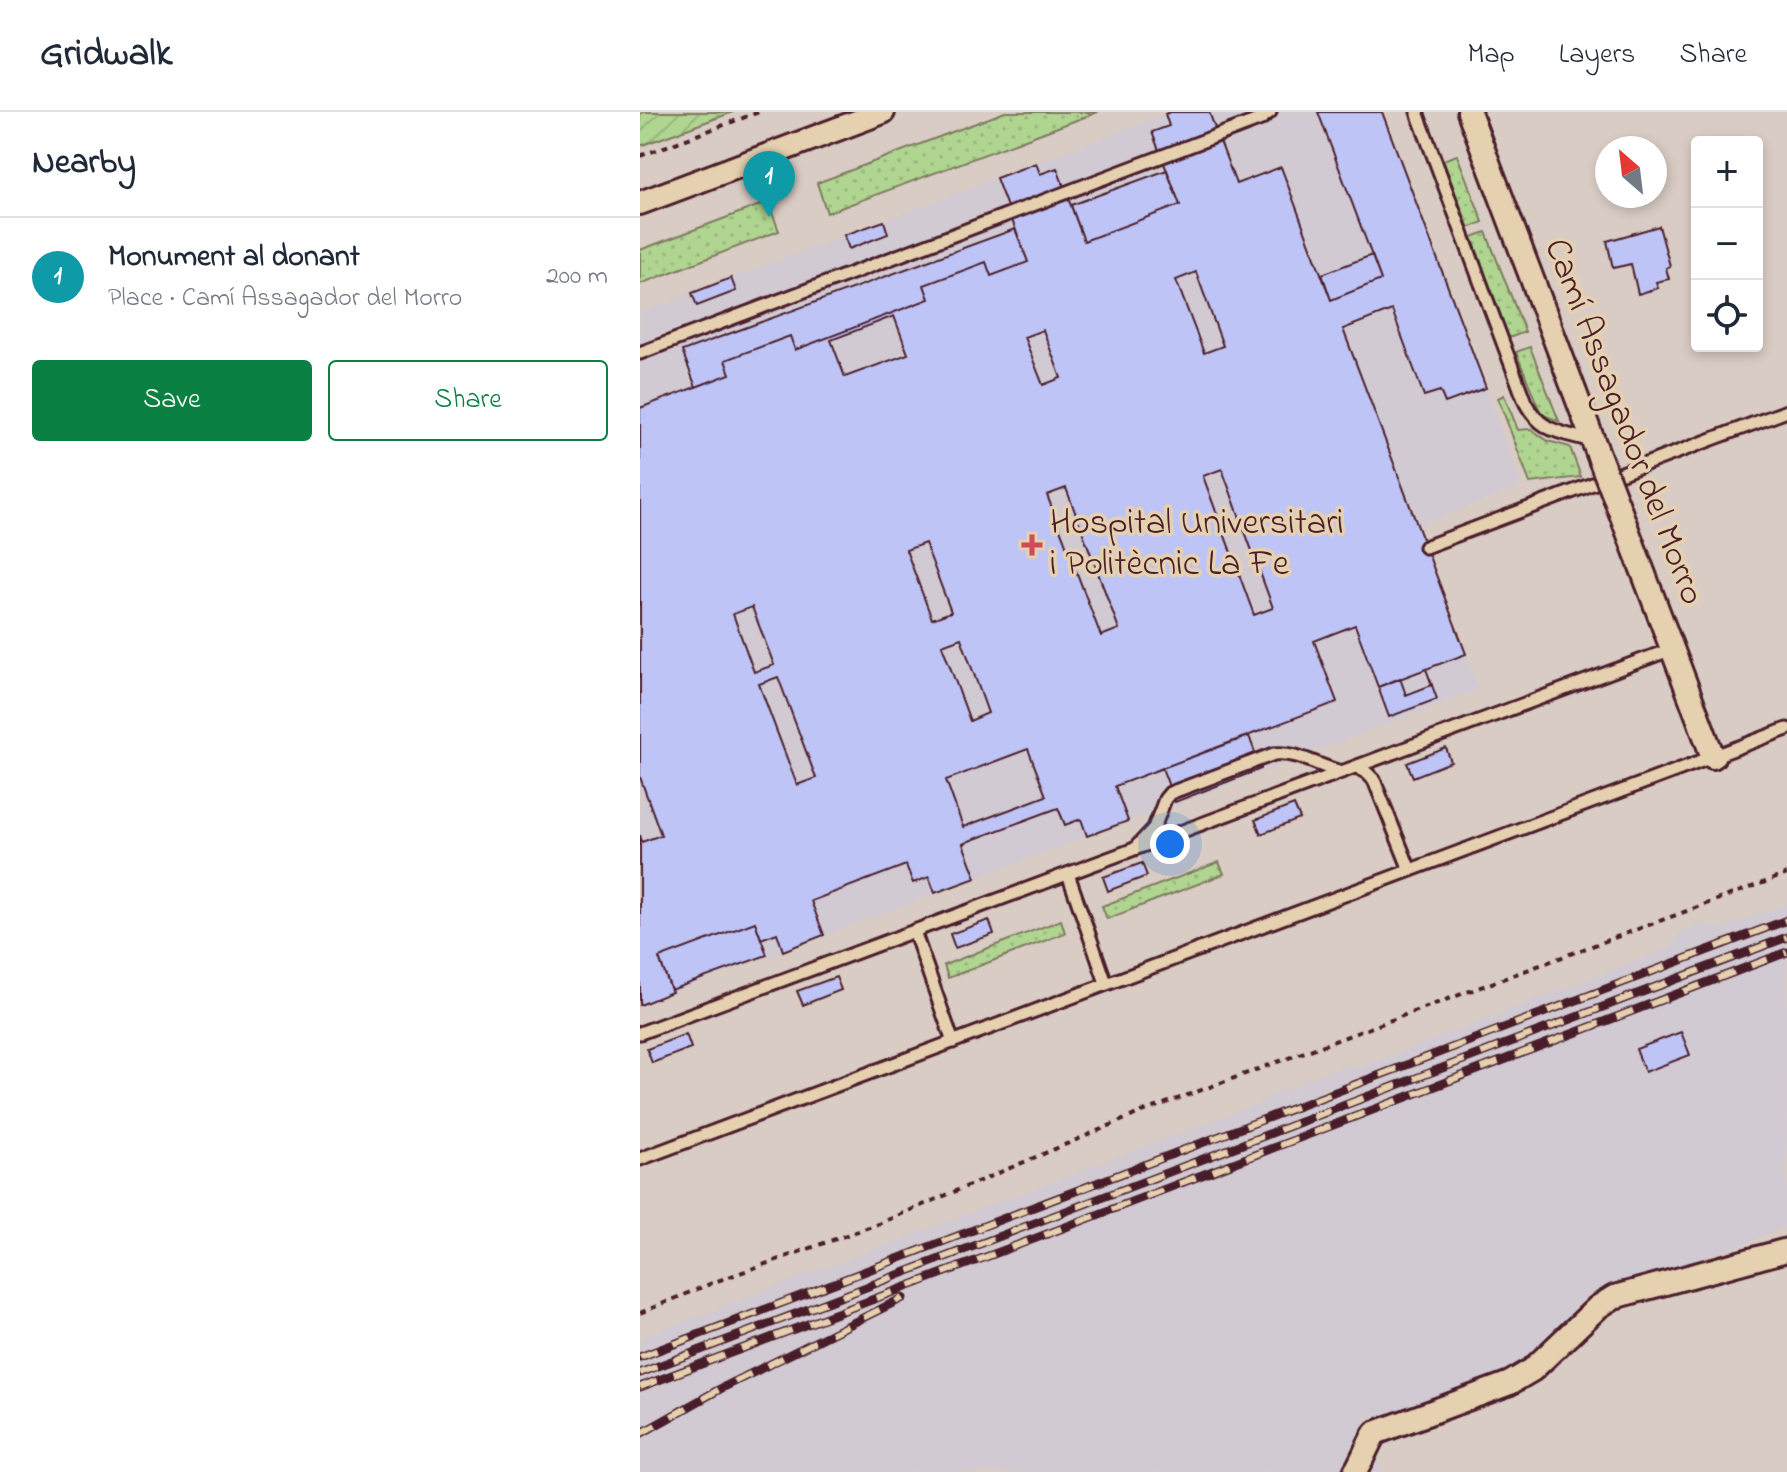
<!DOCTYPE html>
<meta charset="utf-8">
<style>
body{margin:0;font-family:"Indie Flower",sans-serif;background:#f2f2f3;color:#1f2937}
.controls{position:absolute;right:24px;top:24px;display:grid;overflow:hidden;border-radius:8px;box-shadow:0 4px 12px #0003}
.controls button{width:72px;height:72px;display:grid;place-items:center;padding:0;border:0;border-bottom:2px solid #e0e1e3;background:#fff;color:#1f2937;font:40px sans-serif}
.compass{position:absolute;left:955px;top:24px;width:72px;height:72px;border-radius:50%;background:#fff;box-shadow:0 4px 12px #0003;rotate:332deg}
.you{position:absolute;left:530px;top:732px;width:28px;height:28px;margin:-20px;border:6px solid #fff;border-radius:50%;background:#1a73e8;box-shadow:0 0 0 12px #1a73e833}
.badge{display:grid;place-items:center;width:52px;height:52px;border-radius:50%;background:#0b8043;color:#fff;font-size:26px;font-weight:700}
.pin{position:absolute;translate:-50% -66px;filter:drop-shadow(0 2px 4px #0008)}
.pin::after{content:'';position:absolute;top:42px;width:28px;height:24px;background:inherit;clip-path:polygon(0 0,100% 0,50% 100%)}
.list{margin:0;padding:0;list-style:none}
h2{display:flex;justify-content:space-between;align-items:center;height:104px;margin:0;padding:0 32px;font-size:34px}
h2 small{font-size:26px;font-weight:400;color:#747a83}
.list li{display:grid;grid-template-columns:52px 1fr auto;gap:24px;align-items:center;box-sizing:border-box;height:120px;padding:0 32px;border-top:2px solid #e0e1e3}
.list b{display:block;font-size:30px;white-space:nowrap}
.list p{margin:0;font-size:26px;white-space:nowrap;color:#747a83}
.list em{font-size:26px;font-style:normal;color:#747a83}
.actions{display:flex;gap:16px;padding:24px 32px}
.actions a{flex:1;padding:18px 0;border:2px solid #0b8043;border-radius:8px;text-align:center;font-size:28px;color:#0b8043}
.actions .main{background:#0b8043;color:#fff}
.icon{flex:none;width:44px;height:44px;fill:none;stroke:currentColor;stroke-width:2;stroke-linecap:round;stroke-linejoin:round}
.map{position:relative;flex:none;width:1147px;height:1360px;overflow:hidden}
header{display:flex;align-items:center;gap:48px;box-sizing:border-box;height:112px;padding:0 40px;background:#fff;border-bottom:2px solid #e0e1e3}
header strong{font-size:38px}
nav{display:flex;gap:44px;margin-inline-start:auto;font-size:28px}
main{display:flex}
aside{flex:1;background:#fff}
.map>svg:first-child{display:block}
.built{fill:#d1cad3}
.grass{fill:url(#grass-dots);stroke:#7d7a5e;stroke-width:2}
.garden{fill:url(#garden-furrows);stroke:#7d7a5e;stroke-width:2}
.building{fill:#bec4f6;stroke:#4a1f2b;stroke-width:2;fill-rule:evenodd}
.lines{fill:none;stroke-linecap:round;stroke-linejoin:round}
.service-casing{stroke:#4a1f2b;stroke-width:17}
.minor-casing{stroke:#4a1f2b;stroke-width:28}
.path{stroke:#4a1f2b;stroke-width:4;stroke-dasharray:6 6;stroke-linecap:butt}
.service{stroke:#e5d0af;stroke-width:11}
.minor{stroke:#e5d0af;stroke-width:22}
.rail-casing{stroke:#4a1f2b;stroke-width:9}
.rail{stroke:#e5d0af;stroke-width:6;stroke-dasharray:18;stroke-linecap:butt}
.minor-bridge-casing{stroke:#4a1f2b;stroke-width:28;stroke-linecap:butt}
.minor-bridge{stroke:#e5d0af;stroke-width:22}
.poi-dot{fill:#d1495b;stroke:#e5d0af;stroke-width:3}
.labels{text-anchor:middle;dominant-baseline:central;stroke-width:7;stroke-linejoin:round;paint-order:stroke}
.street-label{font-size:36px;fill:#4a1f2b;stroke:#e5d0af}
.poi-label{font-size:36px;fill:#4a1f2b;stroke:#e5d0af;text-anchor:start}
</style>
<header>
<strong>Gridwalk</strong>
<nav><a>Map</a><a>Layers</a><a>Share</a></nav>
</header>
<main>
<aside>
<h2>Nearby<small></small></h2>
<ul class="list">
<li><span class="badge" style="background:#0f9aa8">1</span><div><b>Monument al donant</b><p>Place · Camí Assagador del Morro</p></div><em>200 m</em></li>
</ul>
<div class="actions"><a class="main">Save</a><a>Share</a></div>
</aside>
<div class="map">
<svg width="1147" height="1360" viewBox="0 0 1147 1360">
<defs>
<pattern id="grass-dots" width="8" height="8" patternUnits="userSpaceOnUse" patternTransform="scale(2)"><rect width="8" height="8" fill="#b0d591"/><path d="M2 2h.1M6 6h.1" fill="none" stroke="#99b67d" stroke-width="1.8" stroke-linecap="round"/></pattern>
<pattern id="garden-furrows" width="10" height="10" patternUnits="userSpaceOnUse" patternTransform="scale(2)"><rect width="10" height="10" fill="#b0d591"/><path d="M-1 1l2-2M0 10L10 0M9 11l2-2" fill="none" stroke="#99b67d"/></pattern>
</defs>
<rect width="100%" height="100%" fill="#d9ccc4"/>
<filter id="ink" filterUnits="userSpaceOnUse"><feTurbulence type="fractalNoise" baseFrequency=".0125" numOctaves="2"/><feDisplacementMap in="SourceGraphic" scale="16" xChannelSelector="R" yChannelSelector="G"/><feConvolveMatrix kernelMatrix="1 2 1 2 8 2 1 2 1" color-interpolation-filters="sRGB"/></filter>
<g filter="url(#ink)">
<path class="built" d="M531,0h211l140,374 -104,40 61,163 -319,122 -32,10 -488,184v-692z
M1147,792v322l-44,18 -134,45 -87,75 -30,16 -104,36 -26,1 21,55h-743v-134l619,-235 12,-9 26,-7 6,-6 42,-16 14,3 312,-121 9,-14 17,-9 22,5z"/>
<path class="grass" d="M365,0h93l-271,101 -10,-30z
M817,43l26,67 -14,6 -26,-68z
M128,90l11,29 -139,53v-34z
M846,120l39,100 -16,6 -37,-101z
M890,235l29,74 -16,-6 -4,-6 -23,-57z
M864,283l14,35 13,-1 17,12 22,6 11,30 -51,6 -32,-85z
M579,750l5,12 -117,45 -5,-13z
M421,808l4,13 -117,45 -4,-13z"/>
<path class="garden" d="M4,0h89l-93,34v-32z"/>
<path class="building" d="M531,0h38l27,72 45,-17 50,133 50,-20 -63,-168h64l104,276 -41,15 -5,-12 -16,5 -32,-86 -49,19 123,325 -40,15 6,16 -26,10 -6,-17 -22,9 -23,-62 -41,16 23,61 -222,84 13,35 -41,15 -6,-17 -16,6 -7,-17 -89,33 -6,3 13,34 -41,15 -6,-16 -16,6 -7,-18 -95,36 13,34 -41,16 -6,-18 -16,6 -6,-17 -96,36 13,34 -32,13v-170l2,7 19,-7 -21,-58v-369l90,-34 -5,-14 65,-24 5,14 134,-51 -5,-14 62,-23 5,14 37,-14 -32,-84 40,-15 4,11 17,-6 27,73 96,-36 -28,-73 17,-6 -4,-12zM556,160l27,74 -19,7 -28,-73zM254,204l14,38 -63,23 -14,-37zM403,218l18,48 -18,7 -19,-48zM582,357l51,139 -19,7 -51,-139zM426,376l53,141 -18,7 -54,-141zM285,431l26,69 -19,7 -26,-69zM112,495l22,58 -20,7 -21,-58zM321,526l27,75 -18,8 -28,-76zM138,565l38,101 -19,7 -38,-101zM388,637l18,47 -83,31 -17,-47z
M527,58l13,35 -96,36 -13,-36z
M244,109l4,13 -39,15 -5,-14z
M1019,114l11,40 -4,2 3,11 -13,3 2,6 -20,6 -7,-30 -18,4 -6,-27z
M375,117l13,33 -37,14 -5,-14 -62,23 5,14 -134,51 -5,-14 -65,24 5,14 -34,13 -14,-36z
M732,143l9,25 -50,20 -9,-26z
M91,166l5,13 -39,15 -5,-13z
M786,557l11,30 -48,18 -11,-30z
M609,624l12,33 -86,33 -13,-34z
M806,636l5,14 -38,15 -6,-14z
M654,693l6,14 -39,15 -6,-14z
M502,751l5,13 -39,15 -5,-14z
M349,808l5,14 -39,14 -5,-14z
M115,810l12,33 -96,35 -12,-32z
M196,865l5,13 -38,15 -6,-14z
M1041,920l9,23 -45,17 -9,-23z
M46,922l5,14 -39,15 -5,-14z"/>
<g class="lines">
<defs>
<path id="service" d="M777,0l108,290c16,31 36,30 67,39
M0,241l621,-234 9,-7
M785,435l362,-136
M717,655l10,6 7,7 36,90
M497,734l17,-18 11,-29 5,-6 104,-39c24,-3 44,13 68,18
M428,762l38,109
M274,819l39,111
M0,921l1032,-384
M0,1047l1147,-430"/>
<path id="minor" d="M829,0l131,347
M0,91l243,-91
M977,391l96,254
M715,1360c8,-13 12,-26 20,-39l135,-50 22,-13 66,-63 16,-10 173,-47"/>
</defs>
<use href="#service" class="service-casing"/>
<use href="#minor" class="minor-casing"/>
<path class="path" d="M0,44l119,-44
M0,1201l77,-32 161,-57 264,-112 645,-238"/>
<use href="#service" class="service"/>
<use href="#minor" class="minor"/>
<defs>
<path id="rail" d="M0,1245l1147,-437
M0,1261l1147,-436
M0,1275l423,-159 724,-276
M0,1322l80,-45 183,-91"/>
</defs>
<use href="#rail" class="rail-casing"/>
<use href="#rail" class="rail"/>
<defs>
<path id="minor-bridge" d="M960,347l17,44"/>
</defs>
<use href="#minor-bridge" class="minor-bridge-casing"/>
<use href="#minor-bridge" class="minor-bridge"/>
</g>
</g>
<path class="poi-dot" d="M388 421h8v8h8v8h-8v8h-8v-8h-8v-8h8z"/>
<g class="labels">
<g class="street-label">
<text transform="translate(983 310) rotate(69)">Camí Assagador del Morro</text>
</g>
<g class="poi-label">
<text x="410" y="412">Hospital Universitari<tspan x="410" dy="41">i Politècnic La Fe</tspan></text>
</g>
</g>
</svg>
<div class="controls">
<button>+</button>
<button>−</button>
<button><svg class="icon" aria-label="locate" viewBox="0 0 24 24"><circle cx="12" cy="12" r="6"/><path d="M12 2v4M12 18v4M2 12h4M18 12h4"/></svg></button>
</div>
<svg class="compass" viewBox="-18 -18 36 36"><path d="M0-13l5 13h-10z" fill="#e53935"/><path d="M0 13l5-13h-10z" fill="#747a83"/></svg>
<div class="you"></div>
<div class="pin badge" style="left:129px;top:105px;background:#0f9aa8">1</div>
</div>
</main>
